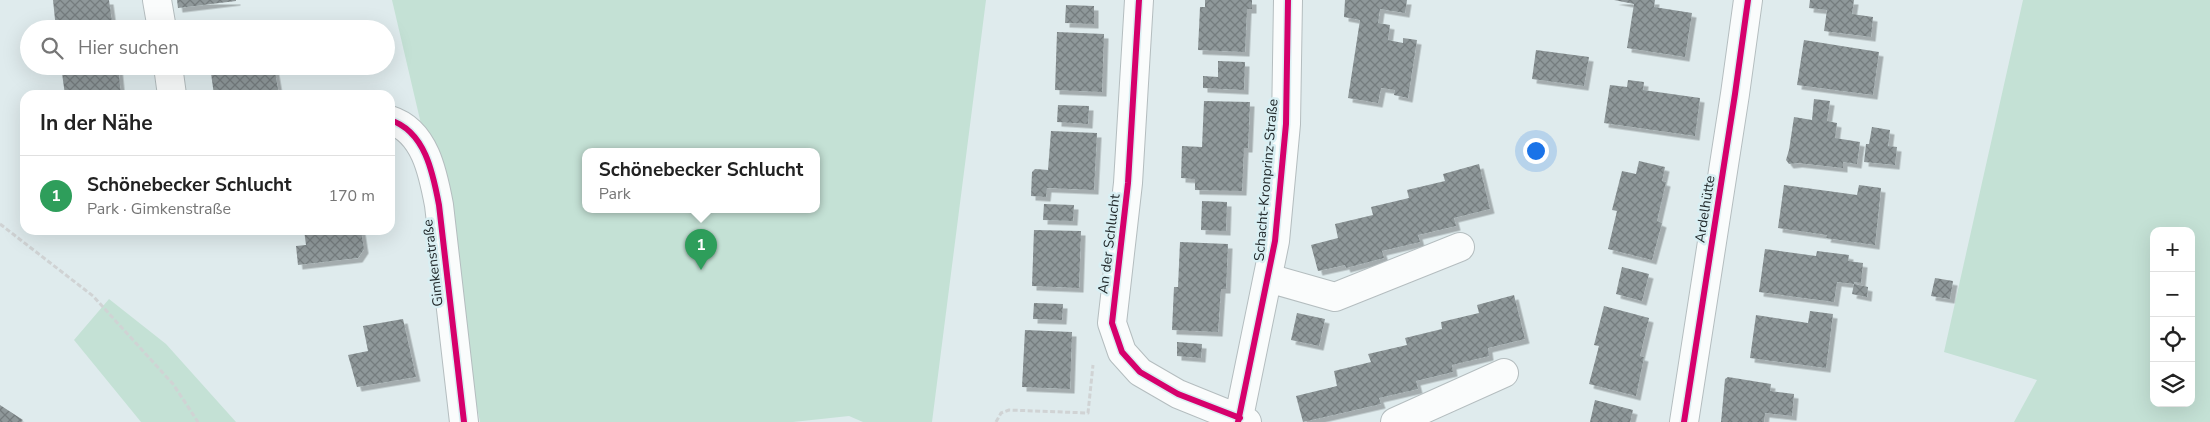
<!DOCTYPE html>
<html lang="de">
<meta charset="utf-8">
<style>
body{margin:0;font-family:"Nunito Sans",sans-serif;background:#f6f6f6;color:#222}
.controls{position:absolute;right:15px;bottom:15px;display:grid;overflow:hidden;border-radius:10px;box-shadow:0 5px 20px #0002}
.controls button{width:45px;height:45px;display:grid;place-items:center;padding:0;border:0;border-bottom:1px solid #e0e0e0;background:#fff;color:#222;font:25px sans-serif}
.you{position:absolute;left:1535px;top:150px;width:18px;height:18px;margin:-12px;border:4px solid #fff;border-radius:50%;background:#1a73e8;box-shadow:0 0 0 8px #1a73e833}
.badge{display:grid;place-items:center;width:32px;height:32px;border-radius:50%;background:#db2777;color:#fff;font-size:16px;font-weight:700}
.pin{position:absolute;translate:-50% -41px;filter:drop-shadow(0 1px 2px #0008)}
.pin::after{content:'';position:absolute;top:26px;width:18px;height:15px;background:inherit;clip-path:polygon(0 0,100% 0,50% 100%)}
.popup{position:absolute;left:582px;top:148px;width:238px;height:65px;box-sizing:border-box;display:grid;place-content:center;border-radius:10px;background:#fff;filter:drop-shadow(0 1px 4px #0005);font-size:16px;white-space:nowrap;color:#767676}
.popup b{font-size:19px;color:#222}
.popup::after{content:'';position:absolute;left:50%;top:100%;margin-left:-10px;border:10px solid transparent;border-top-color:#fff}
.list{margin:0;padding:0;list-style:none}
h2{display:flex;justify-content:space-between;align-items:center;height:65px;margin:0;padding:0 20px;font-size:21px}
h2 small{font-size:16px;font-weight:400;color:#767676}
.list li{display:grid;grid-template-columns:32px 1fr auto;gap:15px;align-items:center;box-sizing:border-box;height:80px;padding:0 20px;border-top:1px solid #e0e0e0}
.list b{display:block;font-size:19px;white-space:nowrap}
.list p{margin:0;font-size:16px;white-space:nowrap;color:#767676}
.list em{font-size:16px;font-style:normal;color:#767676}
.icon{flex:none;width:28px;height:28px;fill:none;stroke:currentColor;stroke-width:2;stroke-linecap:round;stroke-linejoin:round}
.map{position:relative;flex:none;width:2210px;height:422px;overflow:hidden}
.search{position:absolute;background:#fff;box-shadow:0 5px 20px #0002;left:20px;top:20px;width:375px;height:55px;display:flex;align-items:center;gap:12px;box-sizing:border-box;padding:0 18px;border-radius:28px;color:#767676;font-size:19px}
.panel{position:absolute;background:#fff;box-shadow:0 5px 20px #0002;left:20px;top:90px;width:375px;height:145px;border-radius:15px}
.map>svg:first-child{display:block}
.park{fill:#c4e1d5;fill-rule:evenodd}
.building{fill:url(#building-cross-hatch);filter:url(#shadow)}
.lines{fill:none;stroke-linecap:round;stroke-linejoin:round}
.minor-casing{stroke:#b4bdbf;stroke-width:30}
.path{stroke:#d0d3d4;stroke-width:3;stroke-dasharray:5 2.5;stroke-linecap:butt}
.minor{stroke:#fafcfc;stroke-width:28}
.cycleway-casing{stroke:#d9eff3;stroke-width:9}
.cycleway{stroke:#d6006c;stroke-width:6}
.labels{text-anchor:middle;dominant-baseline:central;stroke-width:5;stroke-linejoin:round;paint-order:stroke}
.street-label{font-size:14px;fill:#20282a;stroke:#d9eff3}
</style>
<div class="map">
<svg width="2210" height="422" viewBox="0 0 2210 422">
<defs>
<pattern id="building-cross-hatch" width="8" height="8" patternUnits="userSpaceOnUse" patternTransform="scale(1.25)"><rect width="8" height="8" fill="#8f989a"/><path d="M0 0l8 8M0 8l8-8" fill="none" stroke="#747c7e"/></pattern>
<filter id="shadow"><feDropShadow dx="4.5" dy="4.5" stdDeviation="0" flood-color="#0004"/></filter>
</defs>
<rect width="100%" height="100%" fill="#dfebed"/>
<path class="park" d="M392,0h594l-54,422h-69l-14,-6 -56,6h-313l-59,-298zM586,151h230v58h-230z
M2023,0h187v422h-196l23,-42 -93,-28zM2154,231h37v172h-37z
M109,299l57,45 70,78h-95l-67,-82z"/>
<path class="building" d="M53,0h56l4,29h-57z
M177,0h59v1l-58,7z
M1205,0h47v9h-5l-2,43 -47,-2 2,-43h5z
M1345,0h62l-2,13 -25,-4 -2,14 12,2 -2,15 15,3v-5l14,2 -9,58 -14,-3 1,-5 -14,-2 -3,15 -30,-5 12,-78 -16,-3z
M1614,0h41l-1,7 38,6 -7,44 -58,-9 7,-44z
M1810,0h44l-2,14 21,3 -2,20 -47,-6 3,-21 -18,-2z
M1066,5l28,1v18l-29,-1z
M1057,32l47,2 -2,58 -47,-2z
M1804,40l75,12 -6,43 -76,-10z
M1536,50l53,7 -5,29 -52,-7z
M1218,61l27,1 -1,28 -41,-2v-12l15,1z
M118,66l3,29h-56l-3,-22z
M210,66h64l5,29h-65z
M1628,80l16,2 -1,8 57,8 -5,38 -91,-13 6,-38 17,2z
M1814,99l16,2 -3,20 10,2 -2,15 25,4 -3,22 -14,-2v6l-45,-5 -9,1 -3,-4 3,-10 5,-33 18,3z
M1204,101l46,1 -2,46h-4l-2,43 -47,-1v-11l-14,-1 1,-32 20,1z
M1058,105l31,1 -1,18 -31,-2z
M1872,127l18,3 -2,16 9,1 -2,18 -31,-3 2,-18h3z
M1051,131l46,2 -3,57 -47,-2 -1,9 -15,-1 1,-24 3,-3 13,1z
M1639,161l26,6 -3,14 4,1 -9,39 5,2 -10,37 -44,-11 9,-38 -5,-1 10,-39 14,3z
M1479,164l11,45 -36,9 2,8 -38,9 2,7 -38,9 2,7 -38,10 -1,-3 -27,6 -7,-26 27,-7 -3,-14 38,-9 -2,-8 38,-9 -2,-8 38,-9 -2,-7z
M1784,185l73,10 2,-10 22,3 -6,57 -49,-7 1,-3 -49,-7z
M1202,201l25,1 -1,29 -25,-1z
M1044,204l30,1 -1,16 -30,-1z
M304,230h57l3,19 -6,9 -60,7 -2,-19 10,-1z
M1034,230l47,1 -2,57 -47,-2z
M1180,242l48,2 -2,45h-5l-3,43 -46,-2 2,-43h4z
M1765,249l51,7 1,-5 32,4 -1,6 15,2 -2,20 -7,-1v2l-17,-2 -3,20 -75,-10z
M1622,267l27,7 -7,27 -26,-7z
M1935,278l18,3 -3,18 -19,-3z
M1854,284l14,3 -1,10 -15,-3z
M1514,295l11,44 -37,9 1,8 -37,9 1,7 -37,9 2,8 -39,9 2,6 -78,18 -7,-26 41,-10 -3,-15 37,-9 -3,-8 39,-9 -2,-7 37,-9 -1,-7 38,-9 -2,-8z
M1034,303l29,1 -1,16 -29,-1z
M1604,306l45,12 -9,38 4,1 -8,39 -47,-12 10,-38 -5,-1z
M1810,311l23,3 -7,54 -76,-10 6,-43 52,8z
M1297,313l28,6 -6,27 -28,-6z
M403,319l13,58 -59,10 -9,-32 20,-4 -5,-25z
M1025,330l47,2 -2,57 -48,-2z
M1177,342l25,2 -1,14 -24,-2z
M1728,377l43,7 -1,7 24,3 -2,22 -27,-3 -1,9h-43l4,-43z
M1595,400l38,10 -3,12h-40z
M0,405l23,15 -2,2h-21z"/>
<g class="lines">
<defs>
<path id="minor" d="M157,0l5,29
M1139,0l-11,183 -16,140 10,29 18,20 38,22 69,28
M168,66l4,29
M390,120c35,11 43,53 49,85l25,217
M1268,278l67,19 125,-50
M1238,422l37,-181 11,-117 2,-124
M1395,422l109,-49
M1684,422l51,-328 13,-94"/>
</defs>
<use href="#minor" class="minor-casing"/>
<path class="path" d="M0,224l93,72 80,88 25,38
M996,422l5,-9 8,-3 79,3 5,-48"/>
<use href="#minor" class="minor"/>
<defs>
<path id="cycleway" d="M1139,0l-11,183 -16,140 10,29 18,20 38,22 62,24
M390,120c35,11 43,53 49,85l25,217
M1238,422l37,-181 11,-117 2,-124
M1684,422l51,-328 13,-94"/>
</defs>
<use href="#cycleway" class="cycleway-casing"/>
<use href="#cycleway" class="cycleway"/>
</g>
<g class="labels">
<g class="street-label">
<text transform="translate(1266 180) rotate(-85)">Schacht-Kronprinz-Straße</text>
<text transform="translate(1705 209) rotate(-81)">Ardelhütte</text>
<text transform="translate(1109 244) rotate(-83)">An der Schlucht</text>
<text transform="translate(433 263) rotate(-97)">Gimkenstraße</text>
</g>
</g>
</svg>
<div class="controls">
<button>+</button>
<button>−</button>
<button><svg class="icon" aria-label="locate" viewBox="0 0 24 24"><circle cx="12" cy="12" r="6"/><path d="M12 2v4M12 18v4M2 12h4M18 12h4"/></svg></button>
<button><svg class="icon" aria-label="layers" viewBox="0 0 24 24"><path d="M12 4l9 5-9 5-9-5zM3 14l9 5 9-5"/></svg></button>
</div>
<div class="you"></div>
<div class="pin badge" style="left:701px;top:270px;background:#2e9e5b">1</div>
<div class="popup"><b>Schönebecker Schlucht</b>Park</div>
<div class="search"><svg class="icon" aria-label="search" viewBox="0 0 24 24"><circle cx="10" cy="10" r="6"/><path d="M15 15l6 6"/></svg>Hier suchen</div>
<section class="panel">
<h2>In der Nähe<small></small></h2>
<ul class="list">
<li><span class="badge" style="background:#2e9e5b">1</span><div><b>Schönebecker Schlucht</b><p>Park · Gimkenstraße</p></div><em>170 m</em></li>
</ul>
</section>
</div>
